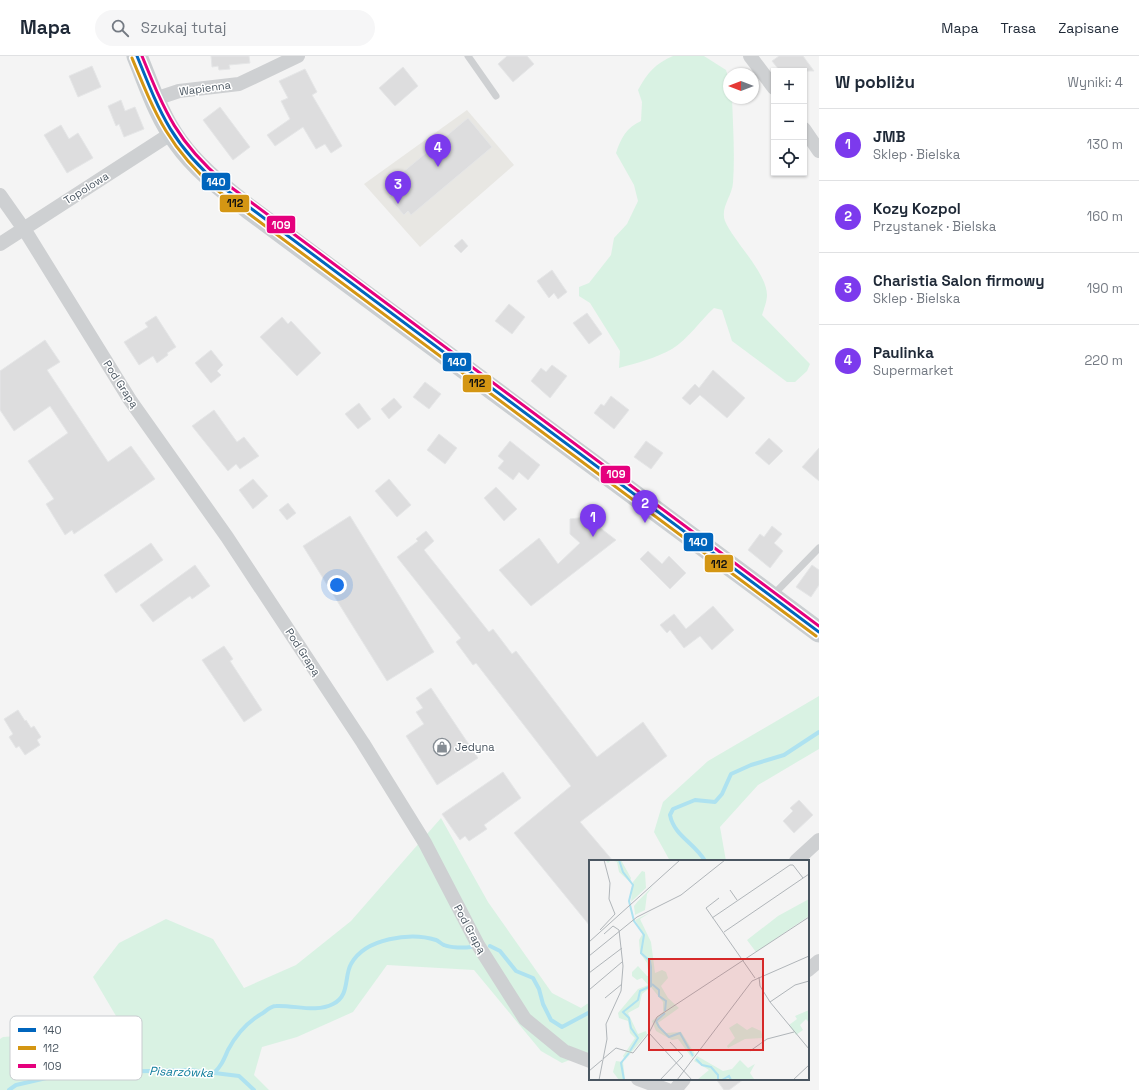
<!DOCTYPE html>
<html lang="pl">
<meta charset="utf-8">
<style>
body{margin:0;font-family:"Space Grotesk",sans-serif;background:#f6f6f7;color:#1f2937}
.controls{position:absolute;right:12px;top:12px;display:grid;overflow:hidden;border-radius:0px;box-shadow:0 1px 3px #0004}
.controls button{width:36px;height:36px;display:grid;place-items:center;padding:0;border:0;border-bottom:1px solid #e0e1e3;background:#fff;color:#1f2937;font:20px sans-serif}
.compass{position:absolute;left:723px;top:12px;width:36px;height:36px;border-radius:50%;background:#fff;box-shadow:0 1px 3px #0004;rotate:270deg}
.you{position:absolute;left:337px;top:529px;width:14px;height:14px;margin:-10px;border:3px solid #fff;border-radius:50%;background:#1a73e8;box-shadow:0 0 0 6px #1a73e833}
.badge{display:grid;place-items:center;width:26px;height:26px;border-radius:50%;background:#7c3aed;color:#fff;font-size:13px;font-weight:700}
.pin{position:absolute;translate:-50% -33px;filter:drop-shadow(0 1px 2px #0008)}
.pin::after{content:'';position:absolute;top:21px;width:14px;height:12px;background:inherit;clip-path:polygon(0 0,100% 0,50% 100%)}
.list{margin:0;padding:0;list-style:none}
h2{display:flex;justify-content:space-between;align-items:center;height:52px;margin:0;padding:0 16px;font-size:17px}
h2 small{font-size:13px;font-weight:400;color:#747a83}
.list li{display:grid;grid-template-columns:26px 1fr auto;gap:12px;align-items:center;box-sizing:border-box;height:72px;padding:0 16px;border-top:1px solid #e0e1e3}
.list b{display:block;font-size:15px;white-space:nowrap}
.list p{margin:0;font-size:13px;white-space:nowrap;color:#747a83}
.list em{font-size:13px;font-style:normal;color:#747a83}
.icon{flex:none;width:22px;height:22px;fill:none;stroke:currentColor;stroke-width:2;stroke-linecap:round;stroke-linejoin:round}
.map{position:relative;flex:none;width:819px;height:1034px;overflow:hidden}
header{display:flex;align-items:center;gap:24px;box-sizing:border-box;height:56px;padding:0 20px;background:#fff;border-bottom:1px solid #e0e1e3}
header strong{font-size:19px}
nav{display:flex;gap:22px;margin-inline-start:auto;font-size:14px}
.search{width:280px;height:36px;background:#f6f6f7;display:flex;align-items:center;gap:10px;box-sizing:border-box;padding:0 14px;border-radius:22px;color:#747a83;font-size:15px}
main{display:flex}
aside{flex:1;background:#fff}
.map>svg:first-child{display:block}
.commercial{fill:#e8e7e3}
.green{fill:#d9f2e3}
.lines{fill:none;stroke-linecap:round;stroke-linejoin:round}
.stream{stroke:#aee2f0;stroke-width:4}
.building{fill:#ddddde;stroke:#e5e6e7}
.service{stroke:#ced0d2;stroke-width:7}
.minor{stroke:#ced0d2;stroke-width:14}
.primary{stroke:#caced1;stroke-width:21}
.bus-1-casing{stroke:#fff;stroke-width:6}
.bus-2-casing{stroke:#fff;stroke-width:6}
.bus-3-casing{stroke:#fff;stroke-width:6}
.bus-1{stroke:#0065bd;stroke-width:3}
.bus-2{stroke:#d49613;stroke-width:3}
.bus-3{stroke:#e5007d;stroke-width:3}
.labels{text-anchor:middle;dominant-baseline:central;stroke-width:3;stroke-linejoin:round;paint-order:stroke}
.street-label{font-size:11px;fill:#4a5661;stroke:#fff}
.poi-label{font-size:11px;fill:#4a5661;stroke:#fff;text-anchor:start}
.water-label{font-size:12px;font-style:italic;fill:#0c7c9b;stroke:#fff}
.inset-river{fill:none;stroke:#aee2f0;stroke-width:2}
.inset-road{fill:none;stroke:#b0b5b9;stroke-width:1}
.view{fill:#d62828;fill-opacity:0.15;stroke:#d62828;stroke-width:2}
.inset-edge{fill:none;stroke:#4a5661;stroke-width:2}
.key{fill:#fff;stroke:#c9ccd0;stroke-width:1}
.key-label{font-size:11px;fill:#4a5661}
.line-badge{stroke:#fff;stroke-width:1.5}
.badge-label{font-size:11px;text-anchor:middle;font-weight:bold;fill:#fff}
.pale-badge-label{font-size:11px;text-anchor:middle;font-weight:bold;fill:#111}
</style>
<header>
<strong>Mapa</strong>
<div class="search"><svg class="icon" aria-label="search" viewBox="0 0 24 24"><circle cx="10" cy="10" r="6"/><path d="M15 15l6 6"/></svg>Szukaj tutaj</div>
<nav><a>Mapa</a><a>Trasa</a><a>Zapisane</a></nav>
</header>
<main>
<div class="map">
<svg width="819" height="1034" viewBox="0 0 819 1034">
<rect width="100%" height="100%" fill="#f4f4f4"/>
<path class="commercial" d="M467,54l47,55 -94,82 -56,-63z"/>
<path class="green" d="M673,0h31l22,14 3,10v18h3c1,28 3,57 1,85 -1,13 -13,25 -8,38 9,21 42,52 42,74 0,6 -3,14 -5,20l48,49 -3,7 -12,11h-8l-55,-41 -10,-31 -8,-2c-14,13 -26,31 -42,41 -16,9 -35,14 -53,19l1,-17 -30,-48 -11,-7v-9l10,-4 22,-28 3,-17 13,-14 11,-23 -4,-16 -18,-32c5,-15 10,-25 25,-32l1,-19 -4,-12c9,-17 18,-27 35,-34z
M819,640v53l-61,36 -38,42 6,34h-56l-16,-29 9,-30 45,-41z
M441,762l47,84 64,91 29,15 9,-6v50l-28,11 -21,-12 -67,-81 -87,-5 -34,47 -56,25 -35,10 -8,28 15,15h-269v-51l3,-2 87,-6 42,12 -39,-66 26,-34 47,-24 47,20 31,49 52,-23 55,-44z"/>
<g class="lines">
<path class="stream" d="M705,805c-10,-18 -31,-25 -35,-46l3,-6 22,-9 20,2 7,-8 9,-20 20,-9 33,-10 35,-23
M490,890l10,5 16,20 17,7 6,11 4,15 8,16 11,7 28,-15
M214,1017c8,-8 10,-14 14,-23 9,-17 19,-28 35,-37 4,-3 8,-7 13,-7 19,-1 40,7 57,-2 17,-8 11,-28 18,-40 14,-26 60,-32 85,-24 3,1 5,4 8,5 7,3 20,3 27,2
M9,1034l7,-5 52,-12 122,-3 49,6 15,14"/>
</g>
<path class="building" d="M211,0h38l1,7 -21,2 1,4 -11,1 -1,-4 -6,1z
M507,0h20l7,8 -21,18 -15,-18z
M779,0h24l11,15h-34l-8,-10z
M92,10l9,21 -23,10 -9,-21z
M403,11l15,19 -23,20 -16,-18z
M305,13l12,23 -5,3 30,51 -11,7 -6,-9 -9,5 -13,-22 -28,19 -8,-11 23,-16 -9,-18 7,-3 -9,-17z
M121,44l4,11 10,-4 9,22 -20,8 -5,-13 -3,2 -8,-20z
M220,51l30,40 -17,13 -30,-40z
M468,62l24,29 -81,68 -3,-4 -4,4 -16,-18 3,-2 -7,-7z
M61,69l8,14 9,-6 15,25 -26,15 -23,-38z
M462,183l6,7 -7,7 -7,-7z
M552,214l15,22 -9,7 -4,-6 -5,5 -12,-17z
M509,248l16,13 -13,17 -17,-13z
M587,257l15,21 -13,10 -16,-21z
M156,260l20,31 -9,6 1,2 -11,8 -4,-7 -14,9 -15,-23 24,-15 -3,-4z
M282,261l6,7 3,-3 30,32 -24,23 -37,-39z
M45,284l15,22 -13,8 61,92 23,-16 24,33 -81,55 -2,-4 -7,5 -19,-31 8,-5 -26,-38 40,-28 -18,-27 -36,25 -14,-21v-39z
M211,294l12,15 -6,6 4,4 -10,8 -16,-20z
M552,309l15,11 -17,22 -19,-17 10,-13 5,4z
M713,314l32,28 -18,20 -27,-23 -10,10 -8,-7 13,-14 4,4z
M425,326l16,12 -12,15 -16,-12z
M611,340l18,14 -15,19 -20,-16 7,-9 3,2z
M394,342l8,9 -13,12 -8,-10z
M359,347l12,16 -13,10 -13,-15z
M214,354l23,32 7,-5 15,19 -19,13 -4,-5 -8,7 -36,-45z
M439,378l18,14 -12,16 -18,-14z
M769,382l14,13 -14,14 -14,-12z
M510,385l30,24 -12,15 -9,-8 -6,8 -15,-12 6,-7 -6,-5z
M646,385l17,12 -12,16 -17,-12z
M819,392v33l-17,-14z
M253,423l15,17 -15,13 -14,-19z
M389,423l22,26 -14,12 -22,-26z
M496,431l21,22 -13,12 -20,-23z
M288,447l8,10 -9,7 -8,-10z
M350,460l84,136 -47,29 -84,-135z
M586,461l30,23 -85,66 -32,-36 40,-32 19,26 22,-21 -10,-9v-15z
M772,470l10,8 -8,9 9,8 -13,17 -22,-18 12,-16 4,3z
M426,475l8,10 -10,9 65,82 4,-3 19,25 4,-3 81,106 46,-35 24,34 -87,66 33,39h-23v65l-76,-93 57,-47 -95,-123 -3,2 -17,-23 5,-4 -64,-81 21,-16 -2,-2z
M151,487l12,17 -47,33 -12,-18z
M648,495l14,13 7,-8 17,17 -16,16 -30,-30z
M195,509l15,21 -18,13 -2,-3 -37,26 -13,-17z
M812,509l7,5v15l-8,12 -15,-10z
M713,550l21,24 -22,20 -12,-14 -16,12 -14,-18 -3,3 -7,-8 14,-11 12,15z
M224,590l9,13 -3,2 32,49 -18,12 -42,-62z
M431,632l47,70 -41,27 -31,-49 18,-12 -8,-12 7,-4 -7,-10z
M18,654l7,11 1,-1 5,8 3,-2 7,11 -4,3 3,5 -15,10 -6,-9 -3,2 -7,-11 4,-3 -9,-15z
M503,716l18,26 -37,27 3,4 -18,12 -4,-5 -5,4 -18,-26z
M799,744l14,15 -19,18 -11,-12 10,-10 -3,-3z
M716,1023h28l-15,11h-5z"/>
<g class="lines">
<path class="service" d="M468,0l28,40
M773,539l46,-47"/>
<path class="minor" d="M750,0l24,32
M155,43l24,-8 60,-7 59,-28
M804,73l15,22
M0,139l26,37 104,168 97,137 136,206 62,100 53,102 47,74 39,32 26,10
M0,188l172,-111
M796,805l23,-21
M808,914l11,-9
M638,1023l30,11
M675,1034l9,-11"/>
<path class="primary" d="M137,0c12,29 22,61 41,86 19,27 46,47 71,67l570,423"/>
<defs>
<path id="bus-1" d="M137,0c23,57 35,89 84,130l598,446"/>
<path id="bus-2" d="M132,2c24,58 37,90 85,132l599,446"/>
<path id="bus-3" d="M142,0c23,56 35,86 82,126l595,444"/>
</defs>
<use href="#bus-1" class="bus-1-casing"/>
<use href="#bus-2" class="bus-2-casing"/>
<use href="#bus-3" class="bus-3-casing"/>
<use href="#bus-1" class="bus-1"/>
<use href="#bus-2" class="bus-2"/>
<use href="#bus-3" class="bus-3"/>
</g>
<defs>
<symbol id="shop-ring" viewBox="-11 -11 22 22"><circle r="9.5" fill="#fff" stroke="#868d94" stroke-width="1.5"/><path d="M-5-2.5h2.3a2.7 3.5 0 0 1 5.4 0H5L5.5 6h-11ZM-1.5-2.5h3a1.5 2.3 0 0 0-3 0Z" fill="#868d94"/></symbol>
</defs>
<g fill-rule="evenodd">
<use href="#shop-ring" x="432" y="681" width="20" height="20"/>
</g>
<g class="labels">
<g class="street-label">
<text transform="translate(205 32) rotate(-8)">Wapienna</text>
<text transform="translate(86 132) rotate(-32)">Topolowa</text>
<text transform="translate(121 328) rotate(57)">Pod Grapą</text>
<text transform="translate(303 596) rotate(57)">Pod Grapą</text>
<text transform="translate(470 873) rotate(61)">Pod Grapą</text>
</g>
<g class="poi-label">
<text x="455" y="691">Jedyna</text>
</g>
<g class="water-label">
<text transform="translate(181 1016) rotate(2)">Pisarzówka</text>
</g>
</g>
<g transform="translate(589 804)">
<rect width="220" height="220" fill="#f4f4f4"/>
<path d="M16,0h16l10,18 -1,4 -11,-10 -2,-10 -6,-2 -3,3zM53,11l3,1 1,16 -15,14 2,-20zM64,26l-6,8 -2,16 -10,5 -1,-9 4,-5zM220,39v17l-53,36 -9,-12 31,-24zM62,52l-11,7 11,23 4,31 7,-3 4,2 2,6 -7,8 7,12 11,10 -21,15 7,10 16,-1 14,22 -3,4 -14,-19 -6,1 -16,-9 -4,-10 11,-9v-10l-12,-15 -9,7 -3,13 -11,6 10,21 8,-3 1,3 -22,26 -2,-4 12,-18 -5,-5 -2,-12 -9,-3 -1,-5 20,-24 10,-4 -6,-7 -5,2 -5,-4v-4l6,-6 9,10h2l-2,-13 -7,-10 -1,-13 4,-7 -8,-13zM220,150v13l-3,-4 -6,6 3,5 -7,5 -7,-10 8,-6 -2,-3zM148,163l10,7 5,-3 9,4 2,7 -18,1 -17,9 -1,-2 8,-8 -6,-10zM108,196l26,15 9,-2 8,-9 8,8 7,-4 -5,9 4,6 -57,1 12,-10 -15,-9zM27,201l7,1 2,18h-6l-6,-8z" fill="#d9f2e3"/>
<path class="inset-river" d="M30,0l4,12 10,13 -4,16 5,20 10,14 -3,18 9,8 1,6v19l-11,5 -2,9 -15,12 6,6 2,10 7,10 -8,13M63,124l7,6v6l7,5 -1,10M76,153l-9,8 3,6 10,10 11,-4 13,23M107,199l6,6 9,2 7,8v5M35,220l-3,-17 8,-10M133,220l7,-4 2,4"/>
<path class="inset-road" d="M141,30l7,10M130,38l-13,10 49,70M123,58l78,-53h3l10,13M11,70l15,-16 -6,-15 1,-16 -6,-23M135,72l85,-58M0,82l91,-82M0,96l48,-39 44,-22 44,-35M0,113l33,-25M170,117l1,9 10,16 39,47M0,130l33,-28M16,138l17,-14M181,142l25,-17 14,-4M60,173l43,47M161,191l17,-12 27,-7M14,199l13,-11 17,5 16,-20 8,-16 152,-100M0,211l13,-11M10,220l8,-41 -1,-15 15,-33 2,-25 -4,-36 -6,-4 -9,8M71,220l23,-24 -13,-14M88,220l75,-99 57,-25M204,220l16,-15"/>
<path class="view" d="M60,99h114v91h-114z"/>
<rect width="220" height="220" class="inset-edge"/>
</g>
<rect x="10" y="960" width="132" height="64" rx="6" class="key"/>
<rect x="18" y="972" width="18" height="4" fill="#0065bd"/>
<rect x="18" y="990" width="18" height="4" fill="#d49613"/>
<rect x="18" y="1008" width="18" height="4" fill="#e5007d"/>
<g class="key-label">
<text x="43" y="978">140</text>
<text x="43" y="996">112</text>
<text x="43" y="1014">109</text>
</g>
<g class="line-badge">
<rect x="201" y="116" width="30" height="19" rx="4" fill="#0065bd"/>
<rect x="219" y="138" width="31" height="19" rx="4" fill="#d49613"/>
<rect x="266" y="159" width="30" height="19" rx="4" fill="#e5007d"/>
<rect x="442" y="296" width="30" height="20" rx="4" fill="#0065bd"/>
<rect x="462" y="318" width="30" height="19" rx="4" fill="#d49613"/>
<rect x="600" y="409" width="31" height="19" rx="4" fill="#e5007d"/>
<rect x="683" y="476" width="31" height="20" rx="4" fill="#0065bd"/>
<rect x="704" y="498" width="30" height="19" rx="4" fill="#d49613"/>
</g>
<g class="badge-label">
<text x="216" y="130">140</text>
<text x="281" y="173">109</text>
<text x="457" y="310">140</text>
<text x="616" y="422">109</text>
<text x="698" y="490">140</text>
</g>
<g class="pale-badge-label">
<text x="235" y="151">112</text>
<text x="477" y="331">112</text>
<text x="719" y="512">112</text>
</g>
</svg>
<div class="controls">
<button>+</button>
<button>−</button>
<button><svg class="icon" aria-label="locate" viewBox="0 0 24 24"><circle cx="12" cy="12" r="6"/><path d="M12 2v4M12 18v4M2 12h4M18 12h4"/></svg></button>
</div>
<svg class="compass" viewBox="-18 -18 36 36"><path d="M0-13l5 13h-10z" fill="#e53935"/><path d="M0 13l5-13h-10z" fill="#747a83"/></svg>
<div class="you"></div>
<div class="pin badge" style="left:593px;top:481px">1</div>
<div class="pin badge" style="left:645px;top:467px">2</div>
<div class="pin badge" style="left:398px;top:148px">3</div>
<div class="pin badge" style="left:438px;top:111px">4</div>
</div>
<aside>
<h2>W pobliżu<small>Wyniki: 4</small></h2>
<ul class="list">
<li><span class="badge">1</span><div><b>JMB</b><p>Sklep · Bielska</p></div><em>130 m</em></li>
<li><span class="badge">2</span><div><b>Kozy Kozpol</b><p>Przystanek · Bielska</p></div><em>160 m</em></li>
<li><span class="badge">3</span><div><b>Charistia Salon firmowy</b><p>Sklep · Bielska</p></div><em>190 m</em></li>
<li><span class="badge">4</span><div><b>Paulinka</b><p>Supermarket</p></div><em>220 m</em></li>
</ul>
</aside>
</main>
